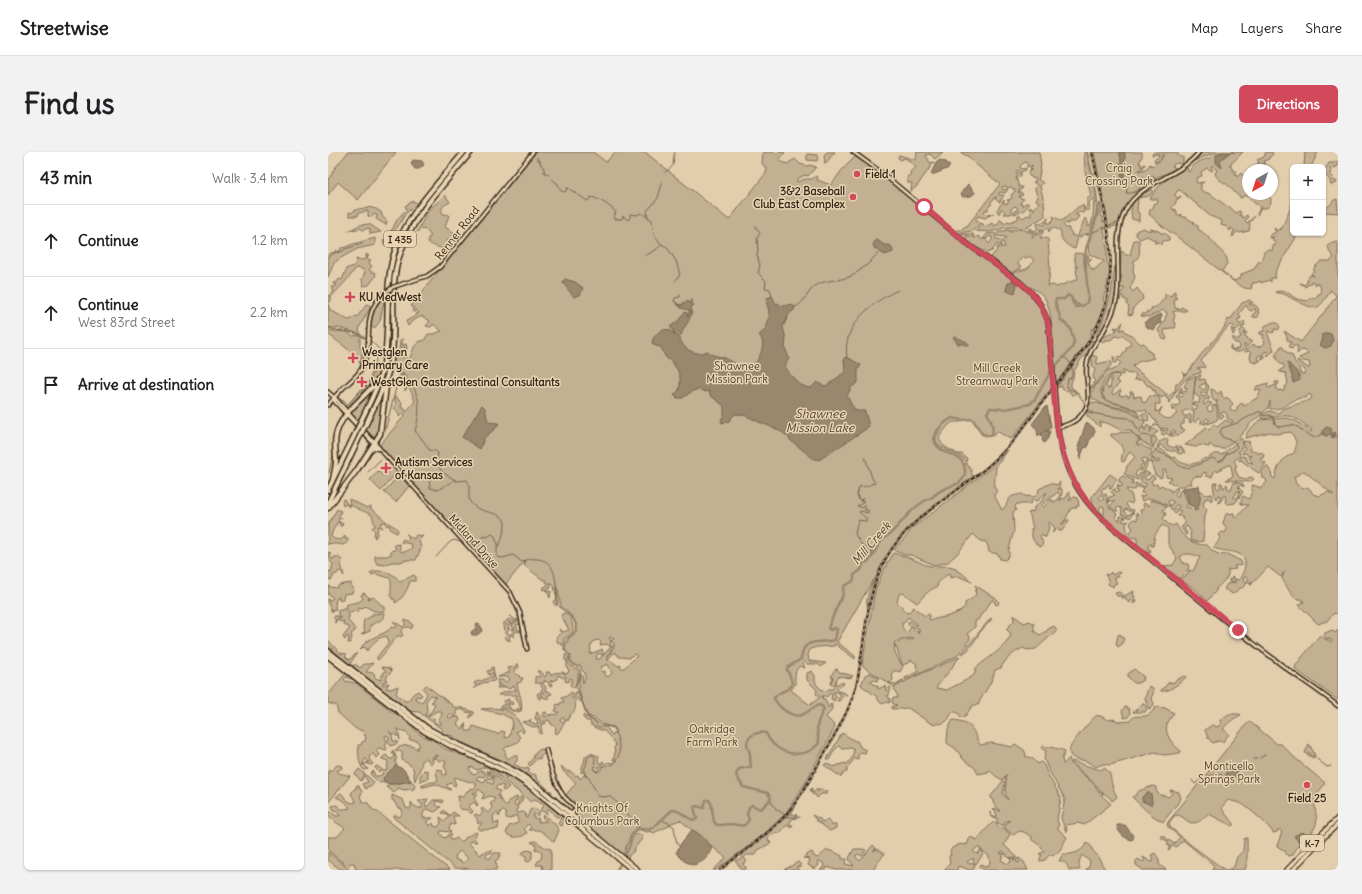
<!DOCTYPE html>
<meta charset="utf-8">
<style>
body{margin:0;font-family:Delius,sans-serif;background:#f2f2f2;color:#202124}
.controls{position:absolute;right:12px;top:12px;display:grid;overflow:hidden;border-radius:6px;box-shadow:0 1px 3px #0004}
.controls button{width:36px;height:36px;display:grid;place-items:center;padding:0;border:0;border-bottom:1px solid #e0e0e0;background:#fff;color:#202124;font:20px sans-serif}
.compass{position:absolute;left:914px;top:12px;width:36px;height:36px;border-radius:50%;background:#fff;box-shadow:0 1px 3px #0004;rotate:219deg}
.stop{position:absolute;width:12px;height:12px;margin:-9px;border:3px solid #d1495b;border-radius:50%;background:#fff}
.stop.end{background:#d1495b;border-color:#fff;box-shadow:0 1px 4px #0008}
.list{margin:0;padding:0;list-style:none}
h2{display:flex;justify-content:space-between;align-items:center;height:52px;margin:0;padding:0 16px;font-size:17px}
h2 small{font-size:13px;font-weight:400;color:#757577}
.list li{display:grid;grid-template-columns:26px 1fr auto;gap:12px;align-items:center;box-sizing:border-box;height:72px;padding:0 16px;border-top:1px solid #e0e0e0}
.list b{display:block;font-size:15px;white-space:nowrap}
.list p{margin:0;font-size:13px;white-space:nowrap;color:#757577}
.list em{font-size:13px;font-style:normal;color:#757577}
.icon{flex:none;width:22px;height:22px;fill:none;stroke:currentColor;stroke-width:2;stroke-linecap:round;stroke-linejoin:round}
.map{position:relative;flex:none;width:1010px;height:718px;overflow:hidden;border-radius:6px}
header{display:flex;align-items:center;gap:24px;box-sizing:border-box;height:56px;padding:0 20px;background:#fff;border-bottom:1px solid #e0e0e0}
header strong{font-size:19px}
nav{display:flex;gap:22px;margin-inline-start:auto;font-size:14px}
.intro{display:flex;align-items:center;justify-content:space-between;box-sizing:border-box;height:96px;padding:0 24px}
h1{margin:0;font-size:28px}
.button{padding:10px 18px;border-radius:6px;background:#d1495b;color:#fff;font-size:14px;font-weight:700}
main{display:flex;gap:24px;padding:0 24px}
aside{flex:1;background:#fff;border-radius:6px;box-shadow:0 1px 3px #0004}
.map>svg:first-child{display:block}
.green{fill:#c3b093;stroke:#7f6d58;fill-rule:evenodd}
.water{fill:#9a876e;stroke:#74624e}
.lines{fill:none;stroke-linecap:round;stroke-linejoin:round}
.stream{stroke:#74624e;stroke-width:1}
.river{stroke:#9a876e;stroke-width:2.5}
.secondary-casing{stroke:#3b2a1e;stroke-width:5.5}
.trunk-casing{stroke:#3b2a1e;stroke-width:6}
.motorway-casing{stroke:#3b2a1e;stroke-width:7}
.secondary{stroke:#e9d5b3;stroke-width:2.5}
.trunk{stroke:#e9d5b3;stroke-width:3.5}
.motorway{stroke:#e9d5b3;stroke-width:4}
.rail-casing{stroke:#3b2a1e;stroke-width:2.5}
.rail{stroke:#e9d5b3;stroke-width:1;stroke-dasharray:3;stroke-linecap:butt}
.secondary-bridge-casing{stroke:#3b2a1e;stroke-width:5.5;stroke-linecap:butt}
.motorway-bridge-casing{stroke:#3b2a1e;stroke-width:7;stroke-linecap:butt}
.secondary-bridge{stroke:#e9d5b3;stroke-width:2.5}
.motorway-bridge{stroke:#e9d5b3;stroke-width:4}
.route{stroke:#d1495b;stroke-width:5}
.poi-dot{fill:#d1495b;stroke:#e9d5b3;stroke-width:1.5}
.labels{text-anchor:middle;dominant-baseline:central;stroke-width:3;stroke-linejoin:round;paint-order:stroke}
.shield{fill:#e9d5b3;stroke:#6f5d4b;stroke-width:1}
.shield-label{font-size:10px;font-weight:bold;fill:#3b2a1e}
.park-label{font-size:11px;fill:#4f3e30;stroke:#e9d5b3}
.poi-label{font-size:11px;font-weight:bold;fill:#3b2a1e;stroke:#e9d5b3;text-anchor:start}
.street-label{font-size:11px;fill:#3b2a1e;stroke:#e9d5b3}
.water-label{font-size:12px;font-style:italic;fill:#534132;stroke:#e9d5b3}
</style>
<header>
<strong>Streetwise</strong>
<nav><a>Map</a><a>Layers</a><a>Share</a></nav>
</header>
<div class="intro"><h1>Find us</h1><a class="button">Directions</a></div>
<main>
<aside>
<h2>43 min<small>Walk · 3.4 km</small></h2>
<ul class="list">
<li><svg class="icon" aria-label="ahead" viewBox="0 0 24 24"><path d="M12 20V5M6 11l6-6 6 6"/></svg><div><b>Continue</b></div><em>1.2 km</em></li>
<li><svg class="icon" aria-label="ahead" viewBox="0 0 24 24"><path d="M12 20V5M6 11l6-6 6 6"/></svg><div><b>Continue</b><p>West 83rd Street</p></div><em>2.2 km</em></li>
<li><svg class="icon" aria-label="arrive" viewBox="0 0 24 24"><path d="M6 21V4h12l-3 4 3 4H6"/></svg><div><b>Arrive at destination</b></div></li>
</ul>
</aside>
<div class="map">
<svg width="1010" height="718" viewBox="0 0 1010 718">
<rect width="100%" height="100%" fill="#e2cead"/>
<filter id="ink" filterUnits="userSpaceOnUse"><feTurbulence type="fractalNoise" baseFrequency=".025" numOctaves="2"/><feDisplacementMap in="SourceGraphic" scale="8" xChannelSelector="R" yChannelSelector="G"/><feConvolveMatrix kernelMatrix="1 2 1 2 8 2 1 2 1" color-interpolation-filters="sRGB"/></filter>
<g filter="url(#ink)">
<path class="green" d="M20,0h48l-38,48 -20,-18 -10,13v-16l3,-3c2,-8 12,-17 17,-24z
M205,0h60l13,10 9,-10h30l84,68 37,-47 1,-4 -5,-5 1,-12h10l1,1 11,-1 -5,7 2,3 5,2 8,-5 5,5 7,2 3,-1 6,2 -8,9 -3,-1 -8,4v3l8,-3h7l4,-3 2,1 -1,3 14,5 11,-15 13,-13h2l30,22 72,61 64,46 10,11 7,10 7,17 4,44 1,20 -40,50 -2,1 -13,-8 -3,4 -12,-1 -8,-13 -2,-2 -10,1 -1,2h-8c-7,4 -9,10 -14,15 2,11 11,11 18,17h5l2,3 3,1 -1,4c-6,-9 -22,-11 -30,-20v-6l8,-12c-25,19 1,25 15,34 3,2 4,5 6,7l1,-2 5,7 2,7 -59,45 -15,16 -14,20 -11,24 -6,26c-4,-8 3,-20 5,-28l-36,62 18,14v3l-20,-15 -1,2 -17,1 -7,2 -2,6 1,6 17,2 -5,4 -3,-3h-11l-3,-3 -1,2 2,5 -5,-2c-6,4 -5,12 -5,18l-4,6 19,15 10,-8 -4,-3 1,-4 -10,-10v-7l5,-2 3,5v5l1,1v2l6,6 6,1v-2h5c2,-6 6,-5 10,-7l1,2 -7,4 1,3 7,2 2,2 -4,1 -4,5h-2l4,-7 -5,-2h-3l4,5 -3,2 1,2 -4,-2 1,-4 -2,-2 -3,4 -1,-1h-4l1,3h2l3,8h2v-3l2,-1v6l-6,8 9,9 -1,3 -30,56 -19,29 -22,21 -47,35h-3l13,-12 -46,-38 -11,4v2l-16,7 -2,-2 -4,1 -7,-2 -3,-8 -2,-1 2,6c-8,8 -10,18 -14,29l-48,-40 2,-9 -12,-11 11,-13 -13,-12 -2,-5 7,6 2,-1 6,5 2,-1 2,4 4,-4 3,2 -2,-3v-4l-4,3c0,-6 4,-10 4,-16l5,-4 9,3 -1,4 2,4 3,-3 1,1 -6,6 -2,-2 -3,2 3,4 4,-1 3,-5 11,-2 2,-4h-3l2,-7 -1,-5 2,-3 -4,-6 -8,-8 -11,-4v-2h-3l1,-1 -1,-3h-4l-1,-2 -2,-1v-3l10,6h2l3,6h8l6,8h1l2,-5 1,1 -2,-4 -10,-2 -10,-7 -6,-2c-5,-13 -13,-29 -7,-42l1,1 1,8 2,-5v-5l-4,-4v-3h-4l-6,-4v-6l-5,-4 -1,-5 4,-9 8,-6c1,-11 -7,-19 -16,-25l-3,-18 -2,-2 1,14 -1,5 -3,-4 4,-3 -3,-13 -4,-4 1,6 -4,1 1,2h3l-1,7 -4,-9 -3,1 1,-3 3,-1 1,-3 -2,-1 -1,-3 -2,1 -18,-14 -1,-2 2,-2 -1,-1 -20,24 -126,-139 26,-31 -2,-2 -4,4v-3l-5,-6 2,-5 -2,-3 1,-1v-3l2,1 1,3 4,2 -1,5 4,2 1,3 9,-11 -5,-12 -3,-1 -2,3v-4l-5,-3 -2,-6 3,-2 -6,-5 -1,-3h1l7,7 2,-1 -11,-11 1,-6 3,1 -1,-4 3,-3 1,-11 3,-1 -1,6 4,-1 1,4 -1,3 -1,-4h-3l-1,10 2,1 3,-3 1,6 -2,1 2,2 3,-1 -1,-2 5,-14 6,-6h4l4,-7h5l9,-3 -9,-7 -2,3 -5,-1 4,-5 -8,-5 -10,5 -4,5 -2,-5 10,-5v-3l1,1 2,-1 -3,-3 -1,2h-2l1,-4 -3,-2zM282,485l4,2 -3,2 3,3v3l-7,11 6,-13 -7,7 -1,2 -3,2 -2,3h-4l2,-6 4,2 2,-2 -2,-2 1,-2 -13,5 1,-5 -1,-2 4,-6 5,-1 2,2 -1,3 7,-1 3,3 1,-6 -2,-3zM286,501h2l3,4 11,1 1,-2 4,-2 2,2 -13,12h-4l1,-3 -3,1 -8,-6h-3zM280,512l4,9 -4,4 -3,-2v-4l-3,1 -1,-5z
M499,0h8l-10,12 -1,-9z
M589,0h26l-8,7 -5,-5 -4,1 4,8 4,-1 -17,24 -6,5 1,-8h-4l-1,-6 4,-3 -1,-2 6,-5 -11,-9 -4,2 -3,-2 1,-3 13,4h4z
M632,0h79l2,12 -2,13 -1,2 5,4 -3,3 4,15 1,15 -19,12 -14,-1 -8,1 -1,-1 -1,2 -13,3 -13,-1 6,-8 3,4 7,-4 2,3 4,-2 2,-4h2l1,3h3l1,-2 4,1 1,-1 6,-2v-4h2l2,3 6,-3 3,1v-5l-2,-2 1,-2h2l2,3 1,-4h2l2,-4 -3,-2 2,-3 -3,-7 2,-5 -4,-3 3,-1 -1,-3 -2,1 -1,-2h-2l-2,-4 1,-2 3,-1 -2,-2 3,-3 -6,2v-4l-2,-1 -4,3 -1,2 2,2 4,-1v2l-5,2 -3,-2 -3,3h6v3l-5,1 3,10h4l-1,2 -3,1 1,2h-2l1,1h3l1,2 -4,1 1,2 4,1 -4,4 4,3 1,-3h3l1,2c-5,6 -9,8 -16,9l1,-3 4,-1 -2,-4 -3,1 -2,2v5h-7l1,-2 -3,-3 -2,1v3h-2l-1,-3 7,-10v3l3,1 2,-3 -2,-1 4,-1 1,-2 -1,-2 4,-4 -1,-2 -4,-2 -3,1 -1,-2 -4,1 1,3 5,-1 -3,4 -5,-1 -1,1v2h5l-4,7 -5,-3 1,-3 -5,6v3l-3,2v3h-3l-1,3 3,2 7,-2 -9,5 -7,-2 -2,3v2l4,2 -7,8 -15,2 -2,-2 1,-1h4l3,-3 3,-1 33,-42 -27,-22 -4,-5z
M756,0l3,1c2,17 10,35 10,53 0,10 -5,21 -9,30l-1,-3 -1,2 -3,-1 -3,4 -2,-3 7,-17 3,4v5l3,-2 2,-8 1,-19 -5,4v7l-2,2 -3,-2 3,-3v-7l4,-3 -6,-25z
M766,0h48v4l-3,7h2v4l4,-3 -2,4 -4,2v1l7,-2 4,-5 2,2c7,-5 8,-4 12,-12l-2,1 -1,5 -6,2 -1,-3 4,-1 1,-4 -7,1v-1l3,-2h23v4l5,1v5l-1,2 -6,-1 -4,3 4,2 -11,6 -10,4h-2l1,-3 -8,4 -2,-3 -5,6 1,11 -10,10 -10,22 -16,4 3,21v13l2,2c2,12 -3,22 -6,35l2,1c-2,9 -6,22 -12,29l-1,-2 -2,10 -4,6 -30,39c-3,-22 -1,-70 -12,-86 -3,-4 -10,-9 -15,-10 -4,-2 -12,-10 -17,-13 9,-7 15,0 22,-14l-5,-4 -2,2 -5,-1 -4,7 3,2v2l-10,5 -20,-16 6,-7v-3h8l-2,-5 -2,1v3l-4,-2 -5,7 -5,2 -2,-2 -8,-3 -18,-13v-1h11l-4,2 1,1h4v-3h2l1,4 5,-2 2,3h4l4,5 3,-4v-3l-3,-1 -2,3 -3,-1 3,-4 8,-1 1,6 8,1 2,-3 -9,-1 1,-4 10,-2 3,3v-2l-2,-1 12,-1 12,4 -1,4h2l1,-1 -1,-3 7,3v3l2,-2 5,2 2,31 -2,16 5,-1 4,2 21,-8 -2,-8 2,-4h-2l-2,-12 1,-2 9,1v10l2,13 1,-22h1l1,5 3,-2 -4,4 3,7h2v2l11,-10 -15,-7 -1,-10 9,-26 3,-15 2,9 -1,4 2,1v5l4,-1v-3z
M875,0h40l-14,14h2l2,5h3l-1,2 2,4 4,-4 2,3 3,-1 2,2v17h20l3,5c0,7 -3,10 -10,9l-4,7 3,-8 -16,-12 -1,2 -3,1v-2c-7,-3 -5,-4 -10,-9 -6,-6 -11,-5 -15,-13l2,-4 -5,-5 -1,2 2,2 -1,2 -5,-3 -6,4 1,4 -4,1 -2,3 1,3 7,-1 -4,2 2,2 -2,2 2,3 8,3 18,13h2l6,6 3,-2 2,1 -2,3h2l2,3 4,-3 1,3 -3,3 2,2 8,-7 -6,7 1,2 -1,6 -10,2 -2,-2 -4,6 -1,-1 2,-6 -3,-2 -1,3 -3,-4 -6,-2 1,-4 -12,-5 -30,-26 -3,1 -2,4 2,3 4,-2 -1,2 -3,1 -2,5 -3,3 1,3 3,-1 -1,2h2v3l3,2 1,-2 1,3h4l2,2 6,3 -1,2 5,2v3c12,8 20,18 29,29v5l-5,8 6,5h-1l-47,-37 -18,-13 -13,-12 1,-4 3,-2 1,-4 4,-2 -1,-3h-7c6,-14 23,-25 38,-31l-1,2 2,2c3,-8 14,-13 22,-14l-1,-4 -15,7z
M938,0h6l1,2 -3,3h-1v2l-5,2 1,4 -2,4 -2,-4h-4l2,-3 -2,-2 7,-3z
M977,0h13l-7,15 -7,-1z
M479,2l11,1 -1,6 -10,-1z
M1007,9l3,1v4l-3,1v2l-2,-2 -3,1 2,5 -3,1 4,3 -1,3 4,1 1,2 -6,2c-1,-6 -3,-8 -8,-11v-2l6,-9h5z
M824,37l1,2 -4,5 -11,2 -1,14 2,1v8l-7,-2c-4,-19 6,-22 20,-30z
M117,43l5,7c-5,3 -11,5 -7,12l6,1 -4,12 14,10 -2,7 -8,5 3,-7 -2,-3h-2v11l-3,-3 -3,2c-4,-3 -9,-2 -14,-7v-4l3,-2 -5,-6 -5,-1 -4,3 11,-21z
M1009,47l1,14 -15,-1v-3l6,-3 5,-6z
M85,49l4,2 -6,6 -6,5 -4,8 -13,17 -1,5 -3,1 -1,-4c10,-5 10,-23 24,-31l-2,-4z
M965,50v31h4l-2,6 -20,33 1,2 -1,1v3h-4v4l-2,-2 -8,3v-2l-6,2 -2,-1v2l-2,1 1,1 -1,3c-2,-1 -4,0 -6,-1 -2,0 -15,-9 -16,-10v-1l5,4 6,-3 2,-4 12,-5 5,-8h3l2,-2 -2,-1 2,-6 4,-3 4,2 1,-6 2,1v-2l-3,-6 2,-1 -5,1 1,-3 6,-3 -2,-3 1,-1 2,3 3,-3 1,2z
M755,53l1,6 -1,2 -3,-1 -4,2v1l3,1 -4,6h-6l-1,2 -4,-1 -1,2 3,3h3v3l3,2 -1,2 7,2 -3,12c-5,-1 -14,-8 -14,-13 0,-2 0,-4 -1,-6l-6,-2h-3l-2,4 -1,-4 -4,2 -4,-1v2h4l-2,3 -14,-4 3,-2 3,3 4,-3 -1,-4 2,-1 5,2 2,-1v-2h-4l7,-4 -2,2 1,3h2l4,-4 -1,-3 9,5 16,-14z
M40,55l8,2 5,3 1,4 5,5 -1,4 -10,-6 1,-4 -3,-1 -2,3 -4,-1v-5l-10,2v3h-9v-4l2,1c4,-3 10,-6 16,-4z
M41,72l12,8 -11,2v-5l-2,-1 -5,2 -3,-2 -2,2 -2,-1 -8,2 12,-6z
M815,76l7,3v-2l9,2 2,2h4l4,4v3l-6,1 -2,4 -1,-3 -6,1 2,-2 -9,-5 -7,3 -4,-4v-4z
M47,86v7l-18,4 -18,10 -5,4 -6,14v-22l3,-2 4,-1 1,-2 3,2 2,-4 5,-1 4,-2z
M806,88h5c0,9 3,16 -5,21l-1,10 2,6 -5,11 3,4 4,-4 5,7 1,4 -4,3 -6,6v6l-3,1 -2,-1 1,-7 -2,-2v-5l-4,-1 1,-2 -3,-1 -1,5 -2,-4 7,-9h-5l-1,-3 3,-9h-2l1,-24 1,-1 4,4h4z
M1008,90h2v74l-1,8h1v287l-2,3 -2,-1 -7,8 -9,3 -19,-19 5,-3 -3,-3h-4c-7,-4 -10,-13 -15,-20l2,-7 -3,5 -13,-10 -17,18h-1l2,-4 -4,2 -1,-2 2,-2 -2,-2h-3l-1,4 4,2 -5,5h-2l-7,6 -9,-5 3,-5 9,-2 -1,-1 -6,1v-3l2,1 1,-3 2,1v1l5,1c2,-4 6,-10 6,-15 1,-17 -22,-12 -31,-17v-1c2,-2 6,-7 6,-11h-2l4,-4 3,1 2,-4 -4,-6 3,-9 8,-1v4h3l11,-12 -7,-1v-4l2,-4 6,3 3,-8v-6l7,2 1,2 7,-7 -2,-4h-3l-1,-6 6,-6 4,6 1,5 3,2c2,-13 7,-21 19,-26 4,-9 2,-13 -3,-21l-15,2 -6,-2 -25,6 3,-7 12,-11 27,-2 9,3 15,11 1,-2c-22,-17 -21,-16 -49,-11l-2,-3 8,-5 10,2 3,-4 28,-9 2,-4 -3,-2 -3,4c-13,-1 -16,7 -26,10 -3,1 -7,1 -10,1v-8l-2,7 -4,4 -13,11 -10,12 -17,14 -10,-1 -4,-4 -1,3 -9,-2 -4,2 -11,-2 18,-14 3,-4 3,3 5,-6 3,3 9,-7 6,3 1,-2 -6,-3v-4l-3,-2 -3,1 3,3 -1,2h-3l-2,-11 -2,-5 2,-1h-4l-2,-3 -1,-9 3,1 4,4 3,-3 2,7h5l5,6 -3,3 1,3 4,2 2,-2v-3l5,-4 2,3 13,-8 4,-8 -3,-1 -3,2 2,-5 12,-3 -2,3 1,2 8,-3 -1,-3h4l-3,6 1,2 7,1 1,-4 3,-3 -2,-11 -6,-1v-2l4,-2v-3l-3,-1 -4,-5 1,-2 -3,-1 2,-3 -1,-1 4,-3v-2l2,-1 4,6 6,3 3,7 5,6 -1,2 2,4h3l1,-4 -8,-9 1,-1 10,8 2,-1 -1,-5 -6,-1 -4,-3 9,-4 -2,-3 -5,-1 -4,4 1,-8h-5l-1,3 -3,-3 2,-3 -2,-3h-2v-3l-3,-6 17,11 34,-44 1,-3 -6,-5c-2,6 -8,15 -14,18 -12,-2 -21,-8 -32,-14 -3,-1 -6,0 -9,-2l4,-1 9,1 4,4 5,3 10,2 5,-4 1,2 4,-2v-2l4,-2 -1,-8 -4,-2 -1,2 -1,-3 -3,-1v3l-4,1 -1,2 -6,-4 4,2 3,-3v-2l3,-5 4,1 -3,-2 3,-4v-2l7,-7h10l3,-4 -4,-4 -2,-7 2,-3h4zM976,319l30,24 -6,-3 -9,4 -6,-2 -3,-5 -3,-2 -4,2 -7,-5 -2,-7z
M38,102l3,2 -2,1 1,3h3l-2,1 1,4 2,1 -3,4 2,2h3l2,1 -1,4 -6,8 -6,1 -1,-7 3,-7 -3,-3 -6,-1c-7,11 -16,19 -25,29v4l-3,2v-8l2,1 4,-5 -3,-4h4l2,-2 -4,-1 1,-2 3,1 2,-4 3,1 5,-12c7,-1 6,-2 10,-6l-1,-3 4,1 6,-1z
M787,114c7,17 -6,62 -20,72l7,-16 9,-28z
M847,139v6l2,1 -3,2 1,8 5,1 1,-2 6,3 -1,1h-10l-3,1 2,3 -2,7 2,1 1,3 -1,2h-5l-2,2 -3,-1 -1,4 3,5 -1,2 -3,-1 -5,-9 6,-8 3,-9 -4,-3 -14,7 -8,-1 1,-2h4l1,-3 2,1 3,-2 -1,-2c10,-1 8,-6 14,-10v-4l6,2 2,-4z
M53,148l3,2 -4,19 -6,8 -3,-4c1,-10 4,-18 10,-25z
M922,148l3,3h-4l1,2h5l3,3 1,7 -2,3 -1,-1h-3v-3l3,-2 -1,-4 -3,3 -3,-1 -3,-5 -8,10 3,2 -1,2 -3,1 2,4h2l3,-3 1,5 -6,1 -6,8 -2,-7 3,3v-5h-2l-2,-1c-10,10 -19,24 -29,36l4,6 -1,1 -2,-1 -5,1 3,1 1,4c-4,1 -8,1 -12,4 -8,5 -16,18 -19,26l-2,-1 1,-2 -2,-1 -1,-2 -2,-1 -2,2 -6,-4 -1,-4 -2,1 -2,-5h-3l-5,-6h-9l2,-5 -2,-2 -3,1 -5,-1v-2l-3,-1v5c-16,-7 -30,16 -17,26l-4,-7 2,-3 -2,1c1,-6 4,-12 8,-15l-4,9 1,2h3l1,-4v-9l6,-1 3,2 -4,4 1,1 3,2 -6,6 -2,4 1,2 7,-5h1l-2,5 5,1 2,-2 1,2h3l1,-2 -1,-2h3l1,2h-1l1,3 7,-1 1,5 3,2 5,-7 9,1 1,4v3h-5l1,8 3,-1 3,-4 -3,7c7,6 12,7 18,-1l-2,-4h-2v2l-2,-3 2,-3 4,1 3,-3 -1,-4 -3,-2 1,-2 3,2 3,-1v-2l-2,-3 -2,3v-4l3,-3 -1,3 5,2 1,-4 -3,-1 4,-8 8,-3 -1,5 3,-5 3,-1 -2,5 6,-1 1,4 -5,2 -2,2 5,3 2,-1v-6l3,3 -2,8 -4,-2 -2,1 1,4 5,-1 2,1v3l-4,-1 -2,5 2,1 2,-3 5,1 -2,3 -3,2 2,4 3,-1 1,-2 -1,-3 4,-1 2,12 -1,3 -9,4 -1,-2 3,-2 -3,-2 -3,3 2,1v2h-2l-1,-1h-3l2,-2 -3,-3 -3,5 -3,-2 1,-12h2l2,-2 -4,-2v-2h5l1,-5 -6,-4 1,-13 -3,30 -6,-1 -4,2 2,4h4l2,-2 1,2v7l-2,-1v-2l-2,-2 -3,1v5h-3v4l4,2 -7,6h-7v-2l5,-2 -2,-2 -3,2 -1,4 -4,-3 -2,2h-2v-3l1,-2 4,1 1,-2 -4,-1 -4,3 2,-3h-3l-1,-4 -2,2h-3l4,-3v-2l-4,-2 -3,-5 -2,1 1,5 -4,1 -4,-7h4l2,-2 -1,-2h-9l-13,-5 -16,-4 28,9 4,7 -10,-7 -28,-6 -10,-6c-2,-9 7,-16 12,-23l-5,4 -6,9h-3l5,-6 -2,-6 2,-6 -3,-5v-6l-2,-1 2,-3 5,2v7l14,-3v4l-7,9 4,-4 2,1c5,-2 8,-3 11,-9l-3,-2 -2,3h-2l-1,-7 2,3 3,-3 1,2 3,-1 1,-4 3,-2v-3h2l3,-5 -9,-8 -2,2 -6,-1 -1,2 -3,2h-5v2l-6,-2 7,-8 -2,5 12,-6 1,-2h-2l-1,-2 4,1 5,-6 -3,8 4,-1 1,3c8,2 10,8 16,12l3,-1 3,5 2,2 -1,1 4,2v3l2,2 -16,4 -5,4 1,2 35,28 6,-5 1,-7h2l6,-7 -1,-5 2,3 3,-3 18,-24 3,-2 15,-18 4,-9 2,1 12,-17z
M0,152l2,6 18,10 4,-1 3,-3 2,1 10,-13 4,2 -12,22 1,6 -21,-6h-6l-5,-1z
M945,170l4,1 3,4 -2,3 -2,-1h-2v3l-3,1 -2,-2 -2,1 7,18 -6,6 -1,-1v-4l-3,1 -1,4 3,1 -4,2 -1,-5 -3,2 -1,4h4l-6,4 1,-2h-4l-2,-5 1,-4 -2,-2 -4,1 -2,-2 -3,2h-5l-5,-3v-3h1v2l3,2 6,-2v-2l-2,-3h-3l-3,-3 1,-3 4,3 4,-3 -2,-4 3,-5h1l4,6 -4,-1 2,4h2l2,4h3l-5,6 -2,-3 -1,1 2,5 8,-6 2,3 6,-1 3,-3 -2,-6 1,-2 -4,-1v-2l4,-1 1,-5z
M0,178l5,1 14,1 6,4 7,-1 5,3 -3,-1 -2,1v10l3,2 -3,14 -3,-8 -29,-22z
M764,188l2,1 -8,13v1l-4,3 -8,13 -1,7 -2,5v4l4,3 1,4 -4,1 -4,-5 -2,1 -3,-1 -2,-5 -1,2 -4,1z
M55,210l-8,20 -26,27h-2l-10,-10v-2l11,7 19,-21 -18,22 -2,1 2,2 19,-24 5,-9 2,-10z
M58,213l2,3 -4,12 -19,43 -2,-2 16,-36z
M48,232l-14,40 4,4 17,-36 -3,38 -5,9 -25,-27z
M764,250l36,9 10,6 7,5 -3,5 3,1 -1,2 -3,-2 -1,3 5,1 2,-7 3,2v6l2,-3 -1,-3 7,5 -5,3v3l2,-2 2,4 -3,6 -3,2 -2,-3h-3v-2h-3l-1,-2 -3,-1 1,-3 -2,1 -8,-8c-15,2 -17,-8 -30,-8v5l-1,-1 -12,-10v-6l3,4h3l-5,-7z
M792,280c12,2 12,-3 20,10h-3l-1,1 2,1 -1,1h3l1,-1 3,3 8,3v2l-4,8 -3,-2 -3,1 1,5 -3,2 1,3 -5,3 -1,4 2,1 4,-5 4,-10 3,-1 -3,9 -7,10 -14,-6 2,-3 1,-5 8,-9 -5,-5 -4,5 -1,4 -3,1c-1,-4 0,-6 1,-10 0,-7 -7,-12 -12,-16v-2h7z
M913,286l2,3 -2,9 -3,2 2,1 -1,4 -5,4 3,5 -2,1 1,5 3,5 6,2 6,-2 3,2 -4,3 -24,-2 7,-4 -2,-10 -2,-1 -10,5 -1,2 -3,-2 -3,7 -6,-1v-4l-3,1 -2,4 -6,-1 -4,5 1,3h-5l-2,2c-7,1 -12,-2 -17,-5l4,-3 -6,-1v-7h-3l-1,7 -1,1 -6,-3 -3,-9 1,-4 -4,1 3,-5 4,5 3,-1v-2l-2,1 -6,-4 3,-5 4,-5 15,11 2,-1c8,11 21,8 30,1l2,1c4,-4 10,-7 15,-4z
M838,287h2l-1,6 7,3 3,-3v4l2,-2h2l4,6 -2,-1 -2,2 -4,-1 2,-4c-6,5 -13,1 -18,-4l-4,2 2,-5z
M916,289l6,1 -1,1 2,5 -1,2 6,1 2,3 3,-2 3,2 -1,4 -3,1 2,3h2l2,1h-1v2l-6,8c-6,-3 -11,-8 -18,-13l-2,1 2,-5 5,1 2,5 5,1 -5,-6h3v-2l-3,1 -2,-3 -4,1 3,-7 -2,-1z
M680,298l-12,17 -2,20 3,4 -3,4 8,15c7,-6 4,-11 11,-14 2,-1 6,-1 9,-2l3,2 9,1 4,-4 1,-4 12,-6 5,2 4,-3 -2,8 2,-2 2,1v4l-2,8 1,-2 5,-1 3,-6 2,6 -2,2 1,1 4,-4h2l2,3 1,6h-3l1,2h-5c-3,2 -5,11 -10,16v1l4,-5h3l-7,11h-3l-1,-3 -6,5 3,-5 -6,-6 -1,2 1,4 -3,9h-2l-2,-3 -2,2 3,7 -2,4c-8,-4 -10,-10 -10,-18h1l1,-2c-3,-5 -1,-10 -5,-14l6,-2v-4l8,-6 5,-9 -10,9 -5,-1 -2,4h-13l-2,2 1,4 -3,2 1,19 -5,18v7l-4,4 -5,-1 -2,-5 -9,-2 -1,-6 -3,-5 -3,1 -9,-8 -16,20 -9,8 -14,3 -23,-10h-6l-10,-4v-2l14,-16 2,-4 81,-62zM730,340l2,3 -2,5 -5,2 -1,-3 -2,1 -6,7 -2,-2 2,-2z
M64,314l5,6 -16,19 -11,-11 8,-9 5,5z
M817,320h1l4,2 -5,2v3l3,1 4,-5 3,3 -4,3 2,4 4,-1 2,3 2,-2 10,5v2l6,-5 1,2 -3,5 2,3h1l1,-5 2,-2 3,4 4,9 -2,3 1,2 2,-1 2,2 3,1 6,-20c7,4 2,6 12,4v5l-1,2 -2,-3 -4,1 -2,4 1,4 3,2 -2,7 -2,25 -5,1 -7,-2 -1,-5 1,-3 -4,-6 -3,2 3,5 -1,2 -5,-8 4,-3v-3l-3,-2v-3h-5l4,-5 -3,-1 -3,4 -2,-3 6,-4 -1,-2h-2l-4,5 -2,-2 1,-4 3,-2 -4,-2 -2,1 2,5h-2c-8,-5 -17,-10 -26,-5l-2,-5 3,1 2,-2 -2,-2h-2l2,-5 -5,-1 1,-3 6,3 1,-3 -6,-3z
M782,322l7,5 -6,10h-2l1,-2 -1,-3 -4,4h-2l-2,2 2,2 -4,6 2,2h2l1,-2 -2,-2 4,-2 3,13 8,7 -2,3 3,3h2v-4l6,2 -4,2 1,2 6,-1 -3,3 1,7 2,2 4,-4 -3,-5 3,-5 4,1v-2l-1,-5 3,2 2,-2 -1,-3h2l2,-2 -1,-3 1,-2 5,3 2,-6 10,3 6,4 -4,3 3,4 -3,5 5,5 5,2 3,-2c7,13 15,21 31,21l7,7 7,3 6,-1 14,7 1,4 -8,1 2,3 -8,1c2,8 -7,13 -12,19v2l-9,10 -12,-12 -15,-9 8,-6 1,-4 4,1 7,-14c-8,-3 -14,-5 -20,0l4,7h4l1,4 -9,11 -16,-13 9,-1 4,-7 -9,-14v-16l-6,-3 -7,10 -2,11h-2v-3h-2l-1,6 3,1 -1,3 -3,-1 -10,-8v-6c-12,1 -24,-13 -33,-21v-10l-3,-1 -2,3 4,6 -6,-4 -5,-8 1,-3 -2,-2z
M71,323l10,11 -13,16 -12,-10z
M795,324l10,4 -1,5 5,-2 -1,6 -3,1 -7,-1 1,2 4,3 2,8 -2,2 -3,-2 -2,2 3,5 5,1 -1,3 -7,-4 -2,2 3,4 6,-2 -3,5 -9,-4 1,-4 -1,-2 -3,-1 -2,2 2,2h-3l-5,-5 5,-5h-5l-1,2 -1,-1 1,-5h1l5,-2 -4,-3 4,-4v3l3,1 1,-2 -2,-2 1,-4 1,3 3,-1v-2l-1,-2h-2v-3z
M889,330l-1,5 2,2 2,-1v-5h2l1,5h1l3,-4 1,5h3l3,-7 9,2 1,3 -3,-2 -3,2 5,5 -4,6 -1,-2 2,-4 -3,-1 -1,3 -2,2v2h4v1l-3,4 -7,1 -3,-2 1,-3 -1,-1 1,-2 -2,-1 -3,6 -3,2 3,-7 -3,-1 -2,4 -1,-1 -2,-14z
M15,347l2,1 2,4 3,1 -1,-6 18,9 4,-2v3c6,4 11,9 16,13 4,3 8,4 11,8l-1,3 -6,-3 -2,-5 -2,1 -3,-4 -4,1 2,5 -4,-2 -1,8 -2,4 -1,-2 1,-5 -3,-3 3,-2 -3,-11c-5,-3 -16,-6 -20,-10l-4,2v-2l-2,-1 -3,2 -1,-4z
M9,357l4,2 -2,5 4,3 -4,-1 -1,3 5,3 -1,2h-2v-2l-2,-2 -5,8 -2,6 3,3 7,1 4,-4v3h3c0,4 -2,5 -6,6 -5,-2 -8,0 -12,-2l-2,2v-20z
M78,382l8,5 2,-4 7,1 -4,4 2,8 -5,12h-9l-7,2h-9l-6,3 -8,-1 -2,-4v-4h12l4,-2v-3l5,-2 -2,-4 5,-1 1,4 -1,2c5,4 8,1 13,-2l-1,-4 -10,-2 2,-3 4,2 2,-5z
M0,400l3,2 -1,2 2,4 2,-3h4l4,3 -1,4 3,12 -3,-5h-2l-2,3 -4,1v3l-2,2 -3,-1v-8l3,1 2,-8 -5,-5z
M566,401c6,3 12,3 18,6 7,2 11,6 18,7 8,1 17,-2 25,2l1,2 6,3 10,9 -14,-6 -8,2 -1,-5 -11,10 -1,4c-8,2 -14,10 -20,16l-14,-10 -4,1 -2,8 5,5 2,4 4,2 6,-6 4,4 7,5 4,-2 1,2 -1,3 1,1 19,-4 10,-4 6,-5v-4l8,-5 3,-4 -1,-3 2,-2 -2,-4 23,15 1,3 -2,2 -2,-1v-2l-3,-2 -9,13h-1l-4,7 -3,1v6l-8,7 3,2v3l-13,17 -52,24v-2l14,-7h-1l-2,-5 1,-2 -6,-4 -1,2 -7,3 -1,-1 -4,-11 -1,-5h-1l-1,-3 4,-2v-1l3,-2h10l2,-2 -13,1 -6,3c-3,7 3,18 8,24l-3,6 -2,-1h-5l-1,2 1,7 -4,3 7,1 6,-4 2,1 -10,6 -30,-20 -2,-2 13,-74 9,-23h2l1,-6 3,-2 2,-6zM580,465l10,8h-3l-5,-4 -2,1v3l12,4 -2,5 1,-4 -5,1v-2l-3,-2 -4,6c-4,-2 -5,-6 -5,-10h2z
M46,419c12,0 19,1 26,11l14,-7 2,2 -1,4h-5c-2,8 -8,19 -15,22v-4h-3c-3,-7 1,-14 -2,-21l-15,-4 -4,1 -1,-2z
M783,420l1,3 6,-3 3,1 -3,1 1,3h-5l3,6 -3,1 -1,3 -5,-3 1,-2 -4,-8 3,1z
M23,431v3l2,1 1,3 -2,3 -8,1 -1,5 -4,1v-3l-3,2 -1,7 1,4 -3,-1 -1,3 -4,-9v-4l2,1 3,-2 -3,-3h-2v-10l2,2 7,1 2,-3z
M806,439l-1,5h2l-1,3 3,2 -4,3 1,-3 -4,-1 -1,3 -3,-3v-2l-3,-1 -1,2 -1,-3h-4l-2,-3 4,-1 5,4z
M36,441l6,5 -2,1 5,-2 11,10v4l-6,1 -1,-1h-3l-9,-5 -3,3 -3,-1 -1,1 1,2 -2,1 -1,-1 -7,1v6l-2,1 8,10v2l-4,3 1,3 -2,6h-2l1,-6 -2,-1 -2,4 -2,-3 7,-9 -7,-4 1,-3 -3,1 -4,-3 -2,4v-5l-2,-1 1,-1h4l1,3h2l-3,-5v-4h5l1,-3 2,4 2,-1 -2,-5c6,-3 11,-1 17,-6l-2,-4z
M56,461c0,6 -5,9 -10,10l-2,2h-2v6l-9,4 4,-3 -2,-6 1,-6 8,-4v-2z
M236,461c8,2 9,11 9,19l-9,7 -1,6h-2l-1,-2h-2l-2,-6 5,-4 -2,-4 4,3 6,-2 -8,-15z
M685,463l11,8 6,-2 4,3v7l6,4 4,-3h2l2,-3 6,-3 3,4 -21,19 -9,1 -4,-2c-9,4 -18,11 -22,20l-6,2c-3,14 -12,23 -17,35h-5l-7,10 -4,3 -5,-6h-5c-3,7 -5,11 -13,12l-2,-1 -2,2 -5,-2 -22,-15 -16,1v-2l5,-2 -4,-1 -1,-3 1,-3h4l1,-2 -4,-6 1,-3 19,-10 45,-20h1l-3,3 -2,3 -2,2v1l-17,22 11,2 23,-12 5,-4v-5c10,-10 32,-21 36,-35l-5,-5 8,-8z
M181,464l7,4 3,-2 -2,-2h3l1,5 -1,3 -4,1 2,5h3l-1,-4h1l2,4 -2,2 -6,-1 -1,6 -3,-2 -2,2 1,4 -4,-2 -2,-14 -2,-1 3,-2 2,4 1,-1 1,-2 -3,-2 3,-2 2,6 -4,3 3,1 -3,3 2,3 4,-3 -1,-2 1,-1 1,1 1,-2h-2l-1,-4 7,-3 -2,-1 -2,2 -3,-1v-3z
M663,466l1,1 -12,13 -4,7 -9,12 -5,3h-1l4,-5z
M77,468l7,3 1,3 -2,3 -1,-2c-5,0 -7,1 -9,5l2,3 -2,2 -3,-2 -1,2c-6,5 -12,17 -19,23l-1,-1v-2l11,-14 -1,-7c-13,2 -12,7 -20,15l-1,-3 -3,-1 -3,3c6,-14 23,-13 32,-23l3,1 2,-2 -4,-5 10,6 2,-2z
M1004,478l3,3 3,-3v70l-43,-31 1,-4 23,-29h1l11,6 1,-2 -6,-2 -2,-3 1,-2z
M792,482l4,5 -3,6 -3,2 -2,-3 2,-9z
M0,488l12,13 7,1 -2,2 4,4 8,-7 -8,12 -21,-20z
M238,502l3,4 -2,3 2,3 10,7 -4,16 -1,1 -4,-3 2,-6 -2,-1 -2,4 -3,-1 1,-5 -3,2 -5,-3 -2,5 -6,1 2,3 -1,2h-2v-3l-5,-3 1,2 -3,1 4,4 -1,4h4l3,3 -4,1v4l-5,-2 -1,-1 2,-3 -1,-1 -3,3 2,3 -3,1 -2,-5 4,-2v-2l2,-1 -2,-3v-3h-6v-6l6,-1 -4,-5h4l4,6 2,-3 -1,-2h3l2,3 3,-2 9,-1 2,2 3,-1 1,-3 -2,-2v-7l-2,-1v-4z
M7,507l93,70 79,39 31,20 31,27 -36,-28 -110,-58z
M45,511l-7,9 8,1 1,5 6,2v-4l3,-1 -1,-2 3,-2 -4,-4 7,1 3,3 -5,5 -1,6h-3v3l6,-2 -3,5 5,1 7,-3 -2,8 9,7h3l5,-7 5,-3 4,4 -2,2 -4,-1 -1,3 7,3 4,-6 1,-3 -4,-4 3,-4 26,20 1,2 9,1 12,4v2l-5,4 3,-5 -6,-1 -5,-3 -5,2v6l-6,-3 -2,1 1,3 10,-1 1,3 -3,4 6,5 2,-6 1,8h5l2,-5 25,8 3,-3 4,1 -1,3 2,3 4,-2c0,-7 5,-11 1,-18 -4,0 -6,-3 -9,-4 -7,-2 -15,-3 -21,-5 10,-1 27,-2 34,7 3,4 6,10 9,14l-1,3 -3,-4 -4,3 4,5 -2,5 -12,5 -2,3 2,3 -1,1 3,5 6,-4 3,1v5l-3,3 10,5h2l2,-2 2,3 -2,2c3,4 5,1 8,3v3l14,13h2l-1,2 8,8c-9,-6 -16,-14 -24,-20 -9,-8 -21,-15 -32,-20 -9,-5 -31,-10 -36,-16l-14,-5v-4l-13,-3 3,-3 -24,-18 -10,-1 -56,-44v-2h4l3,3 4,-4h4zM103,543l5,2 -3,1 1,3 -3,1 4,2 -3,7 -4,3 2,1 7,-4h4l1,3 -4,7 4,2 -2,2 -7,-4 2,-2 -10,-4 2,-4 -1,-10z
M189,511l2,4 -4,3v4l4,1 1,3h3l-2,4 -4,1c1,8 7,21 4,28l-4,1 1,-4 1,2h2l-3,-10 -2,-1 1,-4h-19l6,-3 8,-1 1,-2 3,2v-2l-2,-3 -5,3 -5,-3v2h-7l1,-2 1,-1 2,2 1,-2 -2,-1 -2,1 -1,-5h5l4,2 4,-2 -2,-3h-10l12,-5 -2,-4 7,-1z
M164,515h1l2,12 -1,2 -12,2 -9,6 3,-3 -2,-3c6,-3 12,-2 16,-7l3,2v-5l-4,2 -2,-4 4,-1z
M509,517l2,3 14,4 -1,1 -4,1 -7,-2 -4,2 -2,6 -4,1v-2l2,-6h-2c1,-3 2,-7 6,-8z
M806,517l10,8 -1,3 -5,3h-4l-6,-6v-3z
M18,521l8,7 -8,-3 -2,2 1,2 11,2 33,26 2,3c9,1 22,17 30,23 5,3 10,4 14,6 4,3 6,6 10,8 18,7 40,12 55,25l3,-1 3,5 2,-3c16,10 48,30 56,45l-2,6 -4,-2 3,-6 -6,-2 -6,-7 -3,1 1,4 -7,-4 4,-4 -2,-3 -7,-4 -4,3 -42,-34 -4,-1 -8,3 -5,-3 -3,1 3,6 3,1 4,-4h4l3,3 -2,3 -6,-1 -2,3 8,3 4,-7 -2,-5 7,8 -2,2 -2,-2 -2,2 4,4h2l1,-7 -6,-6 1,-1 20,17 -5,4 -2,-1 2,-4 -6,-1 -3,4 5,2 -3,5h3l-1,2 6,7h3v-4l9,-4 1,1 -4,6 1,2 2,-1 4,-9 2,2c-3,7 -2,4 -6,9l1,1 -2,2 2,3 6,-1 2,2 -1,3 2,1 3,-8 4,-2 6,4 -3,4 -3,-2 -1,3 3,2 2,-1 1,2 -1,2 9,-1 -5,-4 2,-2 10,8 5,7 -5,12c-4,-3 -11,-11 -16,-12 -2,0 -6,0 -9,0l2,-3 -3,-3 -4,4 3,5c-5,5 -16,6 -21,0l3,-7 9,-3v-3l-2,-5 -6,4 -4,-1v-5l-2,-2h-3l-2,6 -2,-4 -4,3 1,8 5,-2 -1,7 -19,1 -1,-2 4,-5 -2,-1 -2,2 -1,-5 -3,-4 2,-1 4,2 3,-4 -2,-2 1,-2 5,4 2,1 3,-5 -2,-5 3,-1 2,-4 -5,-2 -8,3 2,-5 -5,-5 -1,2 -5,2 5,2 -4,3 4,7 -1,1 -3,-4 -4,3 -1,2 4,4 -1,2h-2l-3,-3 -7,-1 -2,-4 1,-4 -1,-5 5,1 4,-6 3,-1v-2l4,1 2,-3v-3l-4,-2 -2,1 -15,-5 -1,3 2,4 -1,2 -4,-3 -5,2 5,5 -16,-6 -11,3h-2v-2h2c7,-3 4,-3 11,-3l3,-2 -2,-8 1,-3 5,1 1,5h3l1,-4 -3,-4 2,-5 -3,-2 -4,1 -2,-2 -4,-1 4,-2 1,1v-2h-2l-4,2 1,5 -3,2 -3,-6 -5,2c0,7 -5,14 -7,21l-2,-13 -3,-3 -8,-5v-8l-7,-2c6,-6 18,-6 23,0l-1,-3h2v-4l-2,-2 -8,-1 1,-3 -5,-6h-4l-2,-2h-1l2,11 -1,-4h-3l-1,-2h-3l-3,-3 3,4 1,6h4l1,2 -7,3 -3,-5 1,-4 -3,-2 -1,2 2,5 -2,3 2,4 -1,1 -8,-2 -2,3 4,4 -4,3 -3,-4h-2l-2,5 4,5 -3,1 -4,-2 3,-1 -3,-3h-1l-3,7 3,-3v3l3,3 -4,1c-6,-6 -5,-16 -6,-25h3l1,-3 3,-1 1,-5 -2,-1 -1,-4 -7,-2 -18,-16 -2,-8h-3l-5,-2v-8z
M542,521l9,5 -2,3 -2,-1 -5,1c3,3 5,4 8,5v3l7,-3 1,5 4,-4 1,1 -2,7 -2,1 3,2v4l-1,1 -2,-1 -4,2 -4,-3 -3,-5 -15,-11 4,-10z
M855,524l3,1c-4,5 -19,16 -25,14v-1l3,-2 4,-5 6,-1z
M821,534l4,2v6l-2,4 3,5 -1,4 -4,2 -4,-11z
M248,539l4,5 1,5h-2l-2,-3 -2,2c2,16 -3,9 -8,21h-3l1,-2 -2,-1 -3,2 1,2h4l-7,11 -3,1 1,-6 -3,-3 -2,-1 -1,-3 -3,-1 -2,4h-2l1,-3 -2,-2v-5l3,-2 2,1 -3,3 2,1 3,-3 1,2 3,-2 3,1 3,-3h-3l-1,-2 2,-1 -1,-4 2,-1 2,1v-2l4,-1 -3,-5h4l7,-5 2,3 -3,2 2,2 2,-3z
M181,547l-1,2 4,1 1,1 -1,2 -4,-2 -1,2h2v2l4,4 3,-3 -1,4 -8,-4h-7l2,-3h3l-1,-4z
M815,551l2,1 2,5 -2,3h-12l7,-5z
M797,555l4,2 1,5 -2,3 -4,1 -2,-7z
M828,555l9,1 9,5c-2,3 -5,7 -7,11 -3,11 6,21 14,27l-1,2 -16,2 -9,-3 -45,13 -7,-1 -7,3 -10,-6 -11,-2 -5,-4c0,-2 -1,-4 0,-7 1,-4 22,-30 26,-32 4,-2 9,3 12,4l5,-1 7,3 10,-1c4,-7 8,-4 15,-5 5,-1 8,-5 11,-9z
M209,560c4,5 4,15 5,20l-1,2 -2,-1 1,-2 -2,-3 1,-2 -6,1 -11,-5 7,-1 2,-2 -1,3 6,2 2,-1 -1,-2 1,-2h-3z
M901,562h10l2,1c-5,2 -15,9 -18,14l6,5 -6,8 -5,-1 -5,2 -5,-5 -3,-8 7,-5 6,2 3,-4 -1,-3z
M625,568c20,2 19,9 27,25l12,-2 20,4 3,-3 9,6 2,4 -1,2 7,2 6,6 3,-2 3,3 3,8 14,25 -4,22 2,5 -2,3 10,9 -7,13 -4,4 -7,1 -4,5 -5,1v-3l2,-3 -3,-1 6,-3 -4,-3v-2l-9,-6v-3l-8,-5 -5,-1 -6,4 -8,-7v-3l5,-5 -5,2 -2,4 -6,-4v-4h-4l-2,-1 -1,-5 1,4 4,1 2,-1 -2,-6 -3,-1c5,-2 5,2 8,2l-7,-8v-4l-2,-1v-2l12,-15 2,1 -2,12 5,6c-6,-11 0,-12 -3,-23l2,-3 -4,4v2l-6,-3 -8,-7 -1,2 -10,2 -3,-6 -11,-8 -8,-11 -9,-6 1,-14z
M921,569l28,23h4l14,14 30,25c-4,6 -9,12 -10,19 -1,9 4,16 0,25 -5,11 -18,17 -22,28l-4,1 -2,-1 -2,-4 -8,-5 5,-14 -4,-3 -1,3 -4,1c-2,-6 -26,-27 -33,-30 -4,-1 -8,-2 -12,-3l-6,7c1,7 9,11 12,17l-2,2 -23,-12c-8,3 -6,9 -18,9l-12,-8 -5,1 -5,7 1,4 21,18 34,25 5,-1 4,-2 3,-10 6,-6 1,-12 2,-1h1c0,11 1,21 -2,32h-33l2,-4 -3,-3 -28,-23 -7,7 -4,-1 -3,5 -1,-1 2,-4 -3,-1 2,-3 -9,-5 2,-2 12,9 6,-7 -13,-11 1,-4z
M514,581l13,8h2l4,7 5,2 -1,3 -4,-1 -3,4v3l-3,-1 -8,10v4h-2l-4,5 -17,-12 2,-2 7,4 12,-4 1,2 6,-7 2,-8 -2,-2 -10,1 -3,-3 -5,5 -5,9 -2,-1z
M981,592l6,11 -2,3 -8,-5z
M716,594c8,2 14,2 21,5l-3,8 1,5h1l5,-6 2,6 24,21 5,9 11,10 -27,21 -6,-2 -12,2 1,6 -1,1 -5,-14 4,-19 -16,-28 -5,-12 2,-8 -5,-3z
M212,597l5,1 1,3 -6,3v3l-3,-1 -7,8 -2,-2 6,-7 -1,-2 3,-1v-2h1z
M65,598l4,9 -2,2 1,4 -12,13v4l-4,1 -10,-9 3,-3 2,5h4l4,-2 -1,-3 -3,1 -3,-3 -1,-2 2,-1 7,5 3,-1 1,-9 -6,-2v-1l4,-3 4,4h3l2,-3 -3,-4z
M744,609l28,9 4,-2c8,4 6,10 8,17 1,4 3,8 5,12l-5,4 -3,-4 -7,-5 1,3 -2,-2 -2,-5 -27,-25z
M9,613l5,1v2l-5,3 2,2 11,3 -22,27v-32l4,-1z
M31,617l5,4v3l-3,5 -6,-7z
M96,618l4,1v8l-2,1 -3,-1 -3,3v-6z
M37,622l9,8 -2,4h-4l-2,3 -4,-5 6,-2 -3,-5z
M82,627l5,6 -1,4 -10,1 -6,-2 -4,5 -8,-6 3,-3h7l14,-3z
M30,633l4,7 -2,5 3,5 5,1 4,6 7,4 71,57h-96l2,-2 -2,-5h-3l-4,3 -19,-16v-13h9l8,-9c-6,-4 -15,-8 -17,-15l3,-1 5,4h4l-4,-6h-2l-2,-4 5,-1 3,4h5l5,-1c-4,-7 -8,-8 -14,-11l5,-4 7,8 4,2 4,-1 -5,-8 3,-5h2v-3z
M825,634l3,1v4l5,5 3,-1 4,2 4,-3 -2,-4 9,2 2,7 -18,23 -13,-8 -18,-17 4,-2 3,-4z
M484,636v3l1,2 4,-4 1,3 2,-3 6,3 1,-2 1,1 -2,3h-5l-4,4 -2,-4 -2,1 -2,-3 -1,-2z
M64,643l11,5 3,8 4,1 1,-2v-5l2,3 5,3h4v-4l-3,-2v-2l9,-1 -3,5 1,3 3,-2 4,-5h10v3l-6,-2 -2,1 2,4 4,1 -3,3 -4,2 -6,-3 -4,2 -1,3v4h10l-7,4 4,4 3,-3 1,3 4,1 3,-4 -1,-6 5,4 4,-4 -2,-3 -5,-1 2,-3 5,5h2l2,-3 6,4h-6l2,9 -4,-1 -2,5 2,2 -1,1 -9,-1 -1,2 3,4 3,1 4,-5 2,1 -2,2 1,3 2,1 4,-2 2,3h4l3,-4 10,-5 1,1 -3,5 3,4 -7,-1 -1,3 7,6 1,3 4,2 1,-2 9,-3 1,2 -5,2 -1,3 3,2 5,-6h7l-3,6 -3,2 2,5 -1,4h-25c-4,-3 -10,-1 -16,-2l-61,-50v-2l2,-1 3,2 3,-3v-5l-5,-2 -3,-6 -2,-1zM132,699l8,7 -4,5 -9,-4 1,-4z
M467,655l-4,7 6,1 -2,2 1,1 -4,1 -3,5 4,1 -3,3 -3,-3 -8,9 -2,-2 -9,6v2l3,3 -13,7 -3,5h-8l-3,3 3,3 -5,3 4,3v2l-3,1 -8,-9 7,-3v-3l35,-29z
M484,663l8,4 2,3 6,-3v2l3,2v2h5v3l-6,3 -14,-11z
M666,670l3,1v3l4,3 1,-2 8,7 -6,11 13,12 -1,1 -9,-1 -1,-4 -2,2 1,-2 -2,-2 -3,2 1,1 2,-1v4h-1l-1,3 7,4 3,-2 -1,-4 4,1v2v-2h2l1,4 3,-1 -3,-3 2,-1 5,4 4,8h-43l-6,-3v-2l3,-1 2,3 4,-1 2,-4 -1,-6 -11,-9 -5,4 2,2 3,1 2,-4 3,2v2l-7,10 -3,-3 1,-2 -1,-1 -6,4 2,2 5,-1 1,2 -2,5h-5l-3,-2 -7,-2 -1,4h-12l5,-7 -1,-7 2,-1 -1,-4 2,-3 8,-4 3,1 1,-1 3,1 3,-8 7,3c3,-4 13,-16 17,-18z
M311,682l5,2 -10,13v2l-5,4 -1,5 -4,-3c6,-8 6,-14 10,-22z
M207,689l11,7 5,1v21h-8l-1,-5h-6l2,-4 3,-2 1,-4 -2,-5 -6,-1h2v-4l-5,-3z
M759,691l4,3 2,5 4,4 6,11 3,4h-20l1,-2 2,-1 1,-6 -8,-6c-2,3 -4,9 -2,13l-1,2h-10c-1,-5 -5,-10 -10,-9l4,-7c10,1 19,-2 24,-11z
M545,693l3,3 -3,3 4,-2 8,5 -2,1c-2,5 -8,9 -9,15h-38l-9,-3 -1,3h-6l3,-2 1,-4 -4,-3 -2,1 1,3 -4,4 -7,-4 2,-6 -7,-1 8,-6 2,1v3l5,2 9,-8c6,1 10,3 15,6v3h5l-2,5 9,2 -4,-5 -1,-3 5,-9h9l3,1 -4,6 -4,-2 -3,2 5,5z
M199,698l5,1v7l-3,4 -3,-1v-5l-4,-2 1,-2z
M0,700l22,18 -10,-1 -12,-9z
M827,701l4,7v4l7,6h-23l-7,-5v-4l2,-2 5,3 2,-2 -2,-2v-1l8,5 3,-1v-1l-3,-5z
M470,710l4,4 -6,1 3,3h-15z"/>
<path class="water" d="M791,0h5l1,2 -1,23 3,12c-10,-11 -3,-24 -8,-37z
M894,0h12c-5,0 -10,5 -14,9l2,7 -6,-5v-8z
M85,8l9,1 2,4 -5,4h-4l-4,-5z
M612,8l6,2 4,4 -3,3 -15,6 -1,-1 5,-11z
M640,32l7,9 -4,3 -8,1 -1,-1 -1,-3z
M548,87l8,6h6l3,5v2l-8,3 -10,-6 -2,-4z
M237,127l10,3 8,6 -3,7 -6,2 -11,-14v-2z
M684,129l3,1 2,3 -2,8 -8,-2 -1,-2 2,-6z
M444,144l4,8 2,-1c4,5 8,2 13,1l4,3 -1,3 -5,4 -6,13 3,12 -1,9 4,10 -4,8c5,9 15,22 26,22l6,-6 5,3 4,1 19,-14 -1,-14 3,-1 14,8 -3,5v12l-7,6 -4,8 4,8 5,7h9l4,15 -3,3 -47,31 -5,-1 -24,-19 -2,-4h-1c-9,-7 -18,-10 -28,-14 -9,-4 -14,-8 -24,-8l-7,8 -6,1 -1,-3 3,-5v-9l-14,-11 -1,-4 -4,1c-8,-6 -15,1 -22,6h-6l-3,-3 5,-5c3,-14 0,-18 -7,-28 -2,-2 -6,-3 -7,-6 -6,-10 1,-7 -12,-11l-1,-3c2,-8 10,-14 18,-12l4,4 -1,-4 -3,-3 9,-7 5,-7 2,-1 2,2 -1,3 2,-2v-5l-8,-2 -7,-7 7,5 -1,-2 3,1v-2l4,-2 3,2 1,-3h1l-1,3 3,2 -3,2c3,10 -7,19 -10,28l-6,-2 -1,1 6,3c1,12 17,20 27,14l6,4 12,3 23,12c10,-6 20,-26 11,-35 7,-4 11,-14 10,-22 0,-6 -4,-9 -2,-15z
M832,162l2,1 -2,6 1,2 -5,2 -2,5 -6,-2 -4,-5 2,-2z
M999,181l4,1 2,6 -2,6 -6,2 -5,-3 3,-6 -2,-4z
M627,184c5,4 11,4 15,9l-2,1 -5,-2h-5l-5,-7z
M959,210c5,5 13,11 13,18l-7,3 -1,-7z
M154,253l3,3 3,14 11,1 -3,5 -12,10 -4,11 -18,-12z
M719,254l4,20 -1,3 -5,2h5l-2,7 -4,5 -2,-3 1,-3 -2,-2 2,-3 -5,4 -1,-6 -5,-6 13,-17z
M758,271l7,4 2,4 -2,5 -4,5 -1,6 -4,1 -4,11 -1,-1 2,-5 -3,-6z
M999,275l5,2 -1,3 2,2 1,-2 2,1 -2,5 -3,-1 1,-2 -2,-1 -3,2 -4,-1v-5z
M871,334c2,9 2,18 -3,25l-2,-1v-3l-5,-2 -3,-11 -5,-5 1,-1z
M149,472l3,1 3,5 -6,5h-5l-1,-3 5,-4 -1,-1z
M68,613l8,5 7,11 -20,3 -7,-2 -1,-4z
M906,616l4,1c-1,5 -5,11 -10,11l-2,-1v-9z
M820,640l3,2 1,9 -1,2 -9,-4v-4z
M789,673h8l9,12 -2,3c-7,-1 -15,-8 -15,-15z
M364,678c8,3 15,11 20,18 -3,9 -9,15 -19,17l-9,-4 -8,-8 6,-11z
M974,680l2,1 1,3 -6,6 -5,-6z"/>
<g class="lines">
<path class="stream" d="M209,5v2l3,2 1,4 3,3v4l5,3
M337,20c13,-7 6,-10 10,-20
M224,27l6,5 2,6 3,2 3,-1 1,-3h1l18,12 2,1 3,-4c9,2 19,9 25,15l-2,4 1,3h7l1,-3 5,4 2,-2v-4l7,1 4,-2 11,7 2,14 7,10 6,3 9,14 4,14 -5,6
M799,37l-1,4h4
M803,41l4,-1 22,-14
M320,65l-1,-6 11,-13 4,-14v-3
M428,74v2l4,5 -3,5 1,13 -1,4 3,11 -2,7 8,8 -1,7 5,1 2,7
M781,74l8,-3
M774,76l3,-1
M763,81l9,-4
M330,96l4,-4
M317,104l12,-7
M0,106l6,-5 9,-2 2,-2 17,-5
M528,121l11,-8 12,-13
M52,142l4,-3
M744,147l5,5 5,2
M346,149l1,-3 5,-1v-2
M467,155c9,-3 13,-16 20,-21 12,-8 29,-4 40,-12
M0,176c13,4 28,3 39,10
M42,188l13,13
M519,205c-6,-31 26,-56 51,-67
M735,205c9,4 11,12 8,21l-3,1 -1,7 2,3 8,3 9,13
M64,211c23,22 33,34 23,68 6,6 10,12 14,19l6,1 3,2 -1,10 5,9 15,9 10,-1c5,7 -1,16 4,23 11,15 42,3 32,31 -1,5 -2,10 -6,13v10l6,1 10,-3 9,7c4,-3 10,-4 15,-3 14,1 17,11 19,24 1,7 2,14 2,22 8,10 20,11 17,27 -8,7 -11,7 -11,18l6,6 -1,5c3,4 9,6 12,10l-5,15 11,30 14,9 13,3c3,11 11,26 -1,35 -9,-2 -10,3 -16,8l-3,-2 1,-12 -2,-2 -5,1 -2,10 -2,3v5l6,5c1,7 8,11 7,17l7,1 5,-1c4,3 7,6 11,9l6,-3 1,3 -2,7 11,10 3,7
M48,212l5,1
M20,256l16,-18 6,-11 8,-26 2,-2
M759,256l1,3 4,2 15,3 21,2 5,3 8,14 8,1 2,2c1,17 10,13 20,20 5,4 9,10 15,10 10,-1 18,-7 27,-10l6,4 5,-3 2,-5 9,-4 2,-3 -2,-5 -13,-5 -2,-4 2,-5 15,-5 21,-11h3l3,4 5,-1 4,2 2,7 4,3 13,-2 6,2 7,6 10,5 8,-5
M11,258l3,4
M25,273l3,3
M57,279l11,-43 8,-14
M34,282l8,11v1
M6,283l8,-22
M1005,283l5,2
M46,285l4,-4
M537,305l7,21 3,5 -4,1 -3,2 -9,1 -2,8 2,5 4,-1 -3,2 4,1 -1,1 -6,3 5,2 3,-3v5h3v3l-7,-2 -2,1 8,7 -1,2 -8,-1 -3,14 6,10 11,8 -2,8
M40,320l13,-13
M1,321l4,-18 1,-17
M101,327l1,6
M121,332l5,-4
M102,334v2l8,2
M111,337l9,-5
M138,390l7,1 7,-3 3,-4 4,1 5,-3 3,2 1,4 2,3 -1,4
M108,405l14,-15 4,-2 9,3
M980,600l19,15 4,-1
M932,606l5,-3
M926,607h3
M910,617l7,-5
M864,628l3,4 9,-8 17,-2 2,6h4
M442,648l6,9 8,5
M459,665h13
M333,668l8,3 5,4 2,13 3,6
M973,718l1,-1"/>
<path class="river" d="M289,718l12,-23 2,-11 5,-6 3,-1h10l5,-2 18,-17c11,0 12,9 23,10l2,-1 -3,-12 2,-1 8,2 2,-8h3l2,3 3,19 3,3c5,0 10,-1 14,-1 8,1 14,5 18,-5l-2,-5 2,-7 3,-2 8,4 3,-2 8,-8 -3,-6 -25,-6 -7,-12 3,-6 12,-2c-1,-5 -1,-8 -1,-13 0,-3 -3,-6 -3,-9 0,-10 11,-14 19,-12 8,21 38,29 53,10 -3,-17 -3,-19 5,-34l-2,-3 -4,-1c-4,2 -13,9 -16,10 -11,3 -24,-8 -28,-17 9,-12 26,-4 13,-28l1,-3 13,-8c1,-3 1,-9 4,-12 6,-8 21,-4 30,-7l2,-11 -2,-1 -5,2 -2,-2 11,-26 3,-4 2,-12 8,-4 2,-3v-4l7,-5 3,-8h4c6,-6 8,-14 13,-20 4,-5 9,-8 14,-13 9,-9 16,-20 28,-27 3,-2 6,-3 8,-4 4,-3 8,-7 13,-9 7,-4 16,-3 20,-12 2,-5 1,-13 -3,-17 -4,-4 -11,-6 -16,-8 -20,-11 -8,-25 7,-34l11,2 9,-1 2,2 8,13 7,2 3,-1c2,-7 -1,-16 -5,-22l3,-5 15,1 25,-5 5,-5 16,-28 21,-23 2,-6 -2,-8 -2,-6 -9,-8 -6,-18 1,-3h8l4,-4 3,2 2,6 3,4 6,-1 5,-3 1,-7 -3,-36 1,-11 12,-36 -2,-21 -9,-40"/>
<defs>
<path id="secondary" d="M525,0l29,21 83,69 55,40 11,10 10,13 7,16 4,40
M77,131l22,-7 13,-9 93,-115
M0,240l9,8 64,73 109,119 10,21 7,36
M727,246c2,31 5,60 21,88 17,30 47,50 73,72 41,34 82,69 125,101 21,17 43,30 64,47
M6,247l1,3 39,42
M0,253c5,-6 9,-11 14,-16 8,-8 18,-14 22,-26 10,-24 -3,-44 17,-67
M729,275c18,-2 33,-15 31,-34 0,-12 -4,-22 0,-34 3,-11 10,-19 16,-29 6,-10 11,-22 13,-33 4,-29 -5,-62 9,-88 16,-28 54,-32 73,-57
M218,598c4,15 8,32 17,45 3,5 9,8 13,13l-7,10"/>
<path id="trunk" d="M244,663l66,55
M241,666l63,52
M959,718l23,-25 28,-27
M965,718l24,-26 21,-20"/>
<path id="motorway" d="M34,267c9,-19 20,-40 23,-62 5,-34 -1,-69 9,-103 12,-40 44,-70 70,-102
M38,272c11,-23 23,-45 26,-71 4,-32 -3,-65 7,-96 13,-41 45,-73 72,-105
M42,298l4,-3 4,1
M5,327c1,-6 3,-12 3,-19 0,-8 -2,-16 0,-25 5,-23 28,-36 41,-54
M0,338l28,-58
M0,351l32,-67
M0,356l29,-38 23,-36 6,-47
M0,499l99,77 26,14 46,21 19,10 22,15 32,27
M0,504l96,75 25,14 64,30 18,12 38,31"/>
</defs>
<use href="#secondary" class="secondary-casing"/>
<use href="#trunk" class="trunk-casing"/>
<use href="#motorway" class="motorway-casing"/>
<use href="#secondary" class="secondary"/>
<use href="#trunk" class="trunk"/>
<use href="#motorway" class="motorway"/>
<defs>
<path id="rail" d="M392,718c21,-17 44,-32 63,-52 17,-18 28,-41 40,-62 13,-24 28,-47 34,-74 8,-40 8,-85 28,-122 22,-41 66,-63 101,-92 26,-21 44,-50 64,-76 15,-19 32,-38 44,-59 32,-59 10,-120 -2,-181"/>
</defs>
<use href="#rail" class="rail-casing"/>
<use href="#rail" class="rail"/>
<defs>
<path id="secondary-bridge" d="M53,144l12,-9 12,-4
M724,209l3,37"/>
<path id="motorway-bridge" d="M28,280l6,-13
M32,284l6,-12"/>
</defs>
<use href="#secondary-bridge" class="secondary-bridge-casing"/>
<use href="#motorway-bridge" class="motorway-bridge-casing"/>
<use href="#secondary-bridge" class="secondary-bridge"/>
<use href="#motorway-bridge" class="motorway-bridge"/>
</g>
</g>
<g class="lines" filter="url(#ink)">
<path class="route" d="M596,55l41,35 58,43c14,11 22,25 26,42 8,71 -3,138 54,192l135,111"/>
</g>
<g class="poi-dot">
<circle cx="529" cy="22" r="4"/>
<circle cx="525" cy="45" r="4"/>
<path d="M20 139h4v4h4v4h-4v4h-4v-4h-4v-4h4z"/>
<path d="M23 200h4v4h4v4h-4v4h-4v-4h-4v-4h4z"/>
<path d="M32 224h4v4h4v4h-4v4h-4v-4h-4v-4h4z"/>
<path d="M56 310h4v4h4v4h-4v4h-4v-4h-4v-4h4z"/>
<circle cx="979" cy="633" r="4"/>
</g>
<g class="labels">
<g class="shield">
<rect x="56" y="79" width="32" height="16" rx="3"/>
<rect x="972" y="683" width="24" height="16" rx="3"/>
</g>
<g class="shield-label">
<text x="72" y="87">I 435</text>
<text x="984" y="691">K-7</text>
</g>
<g class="park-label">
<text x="791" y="16">Craig<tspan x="791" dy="13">Crossing Park</tspan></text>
<text x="409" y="214">Shawnee<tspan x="409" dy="13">Mission Park</tspan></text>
<text x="669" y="216">Mill Creek<tspan x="669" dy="13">Streamway Park</tspan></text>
<text x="384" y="577">Oakridge<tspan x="384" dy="13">Farm Park</tspan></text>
<text x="901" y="614">Monticello<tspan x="901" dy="13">Springs Park</tspan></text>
<text x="274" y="656">Knights Of<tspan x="274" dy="13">Columbus Park</tspan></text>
</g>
<g class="poi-label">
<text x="537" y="22">Field 1</text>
<text x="517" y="39" text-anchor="end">3&amp;2 Baseball<tspan x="517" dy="13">Club East Complex</tspan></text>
<text x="31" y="145">KU MedWest</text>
<text x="34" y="200">Westglen<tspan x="34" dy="13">Primary Care</tspan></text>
<text x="43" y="230">WestGlen Gastrointestinal Consultants</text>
<text x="67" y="310">Autism Services<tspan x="67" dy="13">of Kansas</tspan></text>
<text x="979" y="646" text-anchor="middle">Field 25</text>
</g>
<g class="street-label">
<text transform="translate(129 81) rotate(-52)">Renner Road</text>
<text transform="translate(146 389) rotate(48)">Midland Drive</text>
</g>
<g class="water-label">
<text x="492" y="261">Shawnee<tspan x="492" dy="14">Mission Lake</tspan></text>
<text transform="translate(543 391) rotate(-49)">Mill Creek</text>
</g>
</g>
</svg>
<div class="controls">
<button>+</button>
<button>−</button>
</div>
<svg class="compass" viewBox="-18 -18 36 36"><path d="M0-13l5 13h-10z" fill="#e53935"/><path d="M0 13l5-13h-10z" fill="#757577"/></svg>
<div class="stop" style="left:596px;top:55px"></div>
<div class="stop end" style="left:910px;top:478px"></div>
</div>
</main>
